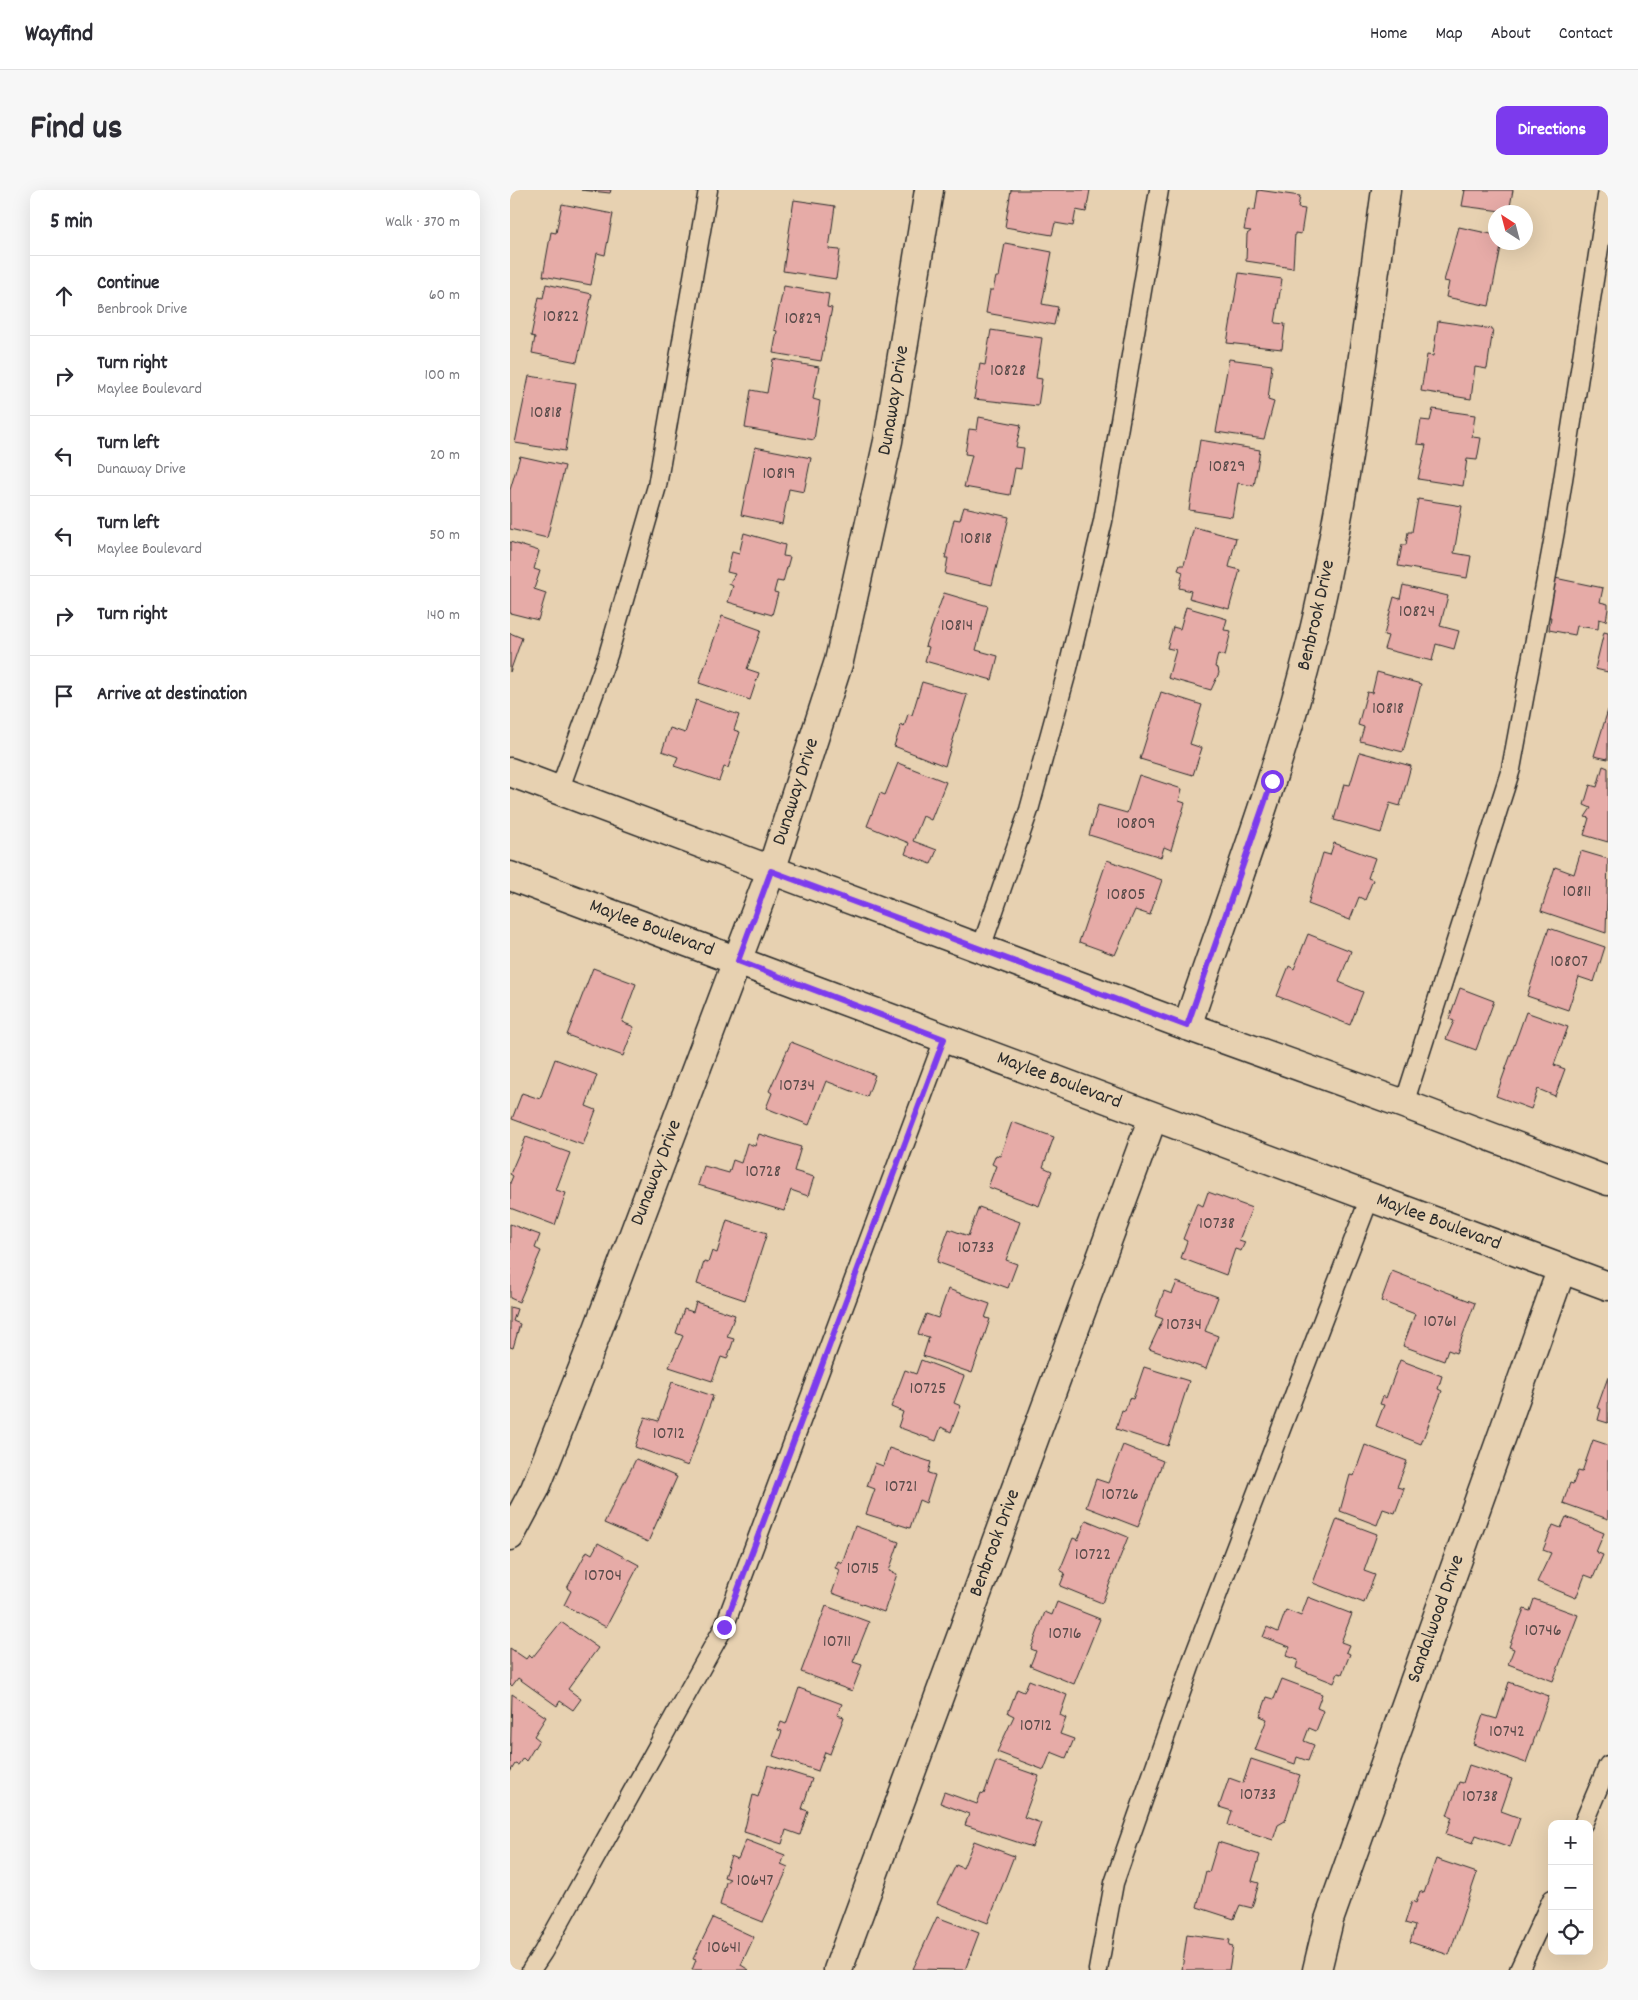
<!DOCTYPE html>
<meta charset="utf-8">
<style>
body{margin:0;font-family:Dekko,sans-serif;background:#f7f7f7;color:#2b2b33}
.controls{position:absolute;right:15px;bottom:15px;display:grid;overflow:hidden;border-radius:10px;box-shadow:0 5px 20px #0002}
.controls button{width:45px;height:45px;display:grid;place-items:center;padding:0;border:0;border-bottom:1px solid #e1e1e2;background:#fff;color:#2b2b33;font:25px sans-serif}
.compass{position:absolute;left:978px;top:15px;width:45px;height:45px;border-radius:50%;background:#fff;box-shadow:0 5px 20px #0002;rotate:324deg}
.stop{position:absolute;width:15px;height:15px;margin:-11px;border:4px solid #7c3aed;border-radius:50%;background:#fff}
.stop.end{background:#7c3aed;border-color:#fff;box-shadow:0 1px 5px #0008}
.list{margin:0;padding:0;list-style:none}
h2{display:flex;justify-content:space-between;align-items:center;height:65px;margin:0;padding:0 20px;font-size:21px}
h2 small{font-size:16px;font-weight:400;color:#7c7c81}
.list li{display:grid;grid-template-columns:32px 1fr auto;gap:15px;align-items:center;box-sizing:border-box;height:80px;padding:0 20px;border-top:1px solid #e1e1e2}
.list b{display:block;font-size:19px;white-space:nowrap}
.list p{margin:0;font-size:16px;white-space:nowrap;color:#7c7c81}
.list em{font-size:16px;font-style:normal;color:#7c7c81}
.icon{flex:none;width:28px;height:28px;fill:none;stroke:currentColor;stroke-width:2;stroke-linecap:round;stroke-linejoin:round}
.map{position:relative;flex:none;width:1098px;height:1780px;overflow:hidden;border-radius:10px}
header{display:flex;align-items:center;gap:30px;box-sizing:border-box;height:70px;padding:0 25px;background:#fff;border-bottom:1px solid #e1e1e2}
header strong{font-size:24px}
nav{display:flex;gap:28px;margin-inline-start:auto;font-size:18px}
.intro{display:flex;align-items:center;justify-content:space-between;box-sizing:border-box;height:120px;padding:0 30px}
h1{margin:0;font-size:35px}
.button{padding:12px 22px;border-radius:10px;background:#7c3aed;color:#fff;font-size:18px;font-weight:700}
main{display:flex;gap:30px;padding:0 30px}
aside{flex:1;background:#fff;border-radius:10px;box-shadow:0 5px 20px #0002}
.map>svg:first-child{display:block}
.building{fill:#e6aba7;stroke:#2b2b2b}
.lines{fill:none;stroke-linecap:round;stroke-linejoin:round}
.service-casing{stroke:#2b2b2b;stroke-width:21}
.minor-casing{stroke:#2b2b2b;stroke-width:31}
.secondary-casing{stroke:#2b2b2b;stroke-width:31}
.service{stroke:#e7d1b1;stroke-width:18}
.minor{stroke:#e7d1b1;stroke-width:28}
.secondary{stroke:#e7d1b1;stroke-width:28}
.route{stroke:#7c3aed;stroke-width:6}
.labels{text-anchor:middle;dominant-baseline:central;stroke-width:4.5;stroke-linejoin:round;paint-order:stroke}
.number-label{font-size:18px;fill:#5a4b4a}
.street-label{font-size:20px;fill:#2b2b2b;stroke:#e7d1b1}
</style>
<header>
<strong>Wayfind</strong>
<nav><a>Home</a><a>Map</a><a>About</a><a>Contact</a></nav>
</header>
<div class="intro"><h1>Find us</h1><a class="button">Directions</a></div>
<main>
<aside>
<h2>5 min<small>Walk · 370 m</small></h2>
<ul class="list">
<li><svg class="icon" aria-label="ahead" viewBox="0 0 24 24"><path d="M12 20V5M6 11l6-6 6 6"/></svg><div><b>Continue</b><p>Benbrook Drive</p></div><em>60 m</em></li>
<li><svg class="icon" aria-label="right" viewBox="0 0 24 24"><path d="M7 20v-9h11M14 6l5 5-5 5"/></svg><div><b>Turn right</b><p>Maylee Boulevard</p></div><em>100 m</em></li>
<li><svg class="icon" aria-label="left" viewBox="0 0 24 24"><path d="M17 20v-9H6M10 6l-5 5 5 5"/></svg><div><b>Turn left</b><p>Dunaway Drive</p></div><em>20 m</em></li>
<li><svg class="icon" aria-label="left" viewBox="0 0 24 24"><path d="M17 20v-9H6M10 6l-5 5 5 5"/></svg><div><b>Turn left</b><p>Maylee Boulevard</p></div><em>50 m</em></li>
<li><svg class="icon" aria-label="right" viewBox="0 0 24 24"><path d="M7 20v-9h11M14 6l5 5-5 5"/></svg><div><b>Turn right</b></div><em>140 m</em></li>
<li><svg class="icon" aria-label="arrive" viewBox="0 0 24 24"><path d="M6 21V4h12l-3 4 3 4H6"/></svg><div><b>Arrive at destination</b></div></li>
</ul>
</aside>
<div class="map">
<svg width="1098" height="1780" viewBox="0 0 1098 1780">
<rect width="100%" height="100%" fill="#e7d1b1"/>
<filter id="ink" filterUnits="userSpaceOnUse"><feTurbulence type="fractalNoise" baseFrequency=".02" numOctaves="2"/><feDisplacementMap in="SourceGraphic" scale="10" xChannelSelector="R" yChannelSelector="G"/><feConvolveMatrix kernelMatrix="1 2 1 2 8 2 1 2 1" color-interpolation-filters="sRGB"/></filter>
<g filter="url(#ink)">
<path class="building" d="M71,0h30l-1,3z
M501,0h79l-4,22 -10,-2 -3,16 -18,-3 -3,12 -47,-8z
M748,0l42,6 -2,12 7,1 -4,25 -6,-1 -2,35 -47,-7 1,-27 4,-3 -7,-1 4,-21 7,1z
M953,0h50l-4,22 -47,-6 3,-16z
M284,10l41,6 -6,43 11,1 -4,29 -53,-8z
M52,14l51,10 -8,41 -8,-2 -6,32 -48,-9 8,-44 5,1z
M949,37l37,8v7h6l-13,64 -43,-9 3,-15 -5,-1z
M495,53l47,9 -10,52 16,3 -4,18 -68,-12 4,-23h3l3,-13h3z
M729,83l43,6 -7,44 10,1 -3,25 -55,-6z
M36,94l46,10 -15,68 -45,-9 3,-16 -4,-1 8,-39 4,1z
M274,96l45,8 -2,13 5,1 -11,53 -48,-8 4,-22 -3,-1z
M928,131l55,8 -6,40 -12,-2 -4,32 -50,-8 6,-36 6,1z
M481,140l51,8 -6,40 6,1 -4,27 -64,-7 6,-35 5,1z
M263,169l46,8 -6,32 7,2 -6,39 -69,-12 6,-38 16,3z
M719,169l43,6 -4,35 6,2 -10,37 -48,-7z
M19,186l47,7 -11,68 -50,-8z
M923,219l42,6 -3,22 9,1 -4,22 -10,-1 -4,27 -45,-7 8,-34 -9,-1 4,-24 9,1z
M469,227l42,8 -5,22 8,1 -3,21 -6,-1 -5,27 -46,-8 8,-32 -7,-1 4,-25 8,1z
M690,250l60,10 -6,36 -16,-3 -6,34 -43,-7z
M245,257l56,11 -7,34 -15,-3 -7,35 -41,-9z
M10,266l45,10 -18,72 -37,-9v-39z
M908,309l44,7 -8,47 17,3 -4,22 -69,-12 4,-21h4l2,-13h4z
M454,317l45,10 -17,68 -47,-11 3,-16h-3l9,-39 6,1z
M684,337l42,11 -7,29 11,3 -11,39 -40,-11 2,-7 -12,-3 4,-16 -5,-2 2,-5h4z
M234,343l41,12 -2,11 7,1 -7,25 -6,-1 -3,11 4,1 -6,22 -44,-13 5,-16 -4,-2 6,-10 -8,-2 5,-20 7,2z
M0,352l29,9 -5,18 6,2 -6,18 12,4 -8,27 -28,-7z
M1045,388l48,10 -3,14 8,2v5l-2,12 -7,-2 -1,10 -21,-3 -2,9 -26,-5 2,-13h-3z
M893,395l45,11 -8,30 19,5 -5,18 -18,-5 -4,17 -48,-12 4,-13 -4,-1 10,-38 6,2z
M434,403l44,13 -12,44 22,6 -6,24 -67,-19 4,-14 -4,-1z
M676,417l41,12 -3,11 7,1 -6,25 -7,-2 -3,13 3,1 1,5 -8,17 -43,-12 8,-28 -9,-2 6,-21 7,2z
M212,426l39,14 -14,39 12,4 -9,27 -51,-17z
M1094,442l4,1v39l-13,-3z
M0,443l12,5 -12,34z
M867,482l44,12 -18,68 -43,-11 4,-14 -6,-2 9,-33 5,1z
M412,492l45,13 -22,71 -51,-20 7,-21 3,2 4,-13 4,1z
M651,502l41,13 -12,39 12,4 -9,27 -53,-16z
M186,510l43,15 -5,15 6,2 -12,36 -4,-1 -5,14 -45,-15 4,-9 -16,-6 8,-23 15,5z
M1098,520v49l-14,-3z
M850,562l51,14 -11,40 -10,-3 -9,30 -47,-13 10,-36 6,1z
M388,573l48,19 -15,38 -8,-4 -10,25 24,9 -6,14 -26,-10 4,-11 -42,-17 13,-33 5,2z
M1093,576l5,2v74l-24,-7 5,-17 -4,-1 6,-9 -7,-3 6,-20 7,2z
M629,585l43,14 -3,12 6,2 -14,47 -7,-3 -3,10 -72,-22 9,-30 29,8z
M824,653l41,15 -7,20 5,2 -8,20 -6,-3 -9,23 -42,-16 15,-51 7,2z
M1071,661l27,8 -2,74 -65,-22 14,-44 19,7z
M597,670l55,20 -12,35 -15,-5 -20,45 -36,-13z
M1039,738l56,19 -11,35 -15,-5 -11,33 -41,-14z
M798,744l43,17 -12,31 24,10 -13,33 -73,-29 12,-30 5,3z
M83,778l43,16 -14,38 12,5 -11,29 -56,-21z
M950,798l34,13 -18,49 -30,-11 8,-18 -5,-2z
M1016,822l42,15 -14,38 11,4 -10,27 -17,-7 -7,20 -35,-13z
M281,852l84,33 -8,22 -41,-16 -17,44 -43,-17 6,-15 -3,-2z
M45,869l42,16 -11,31 10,4 -13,35 -71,-26 10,-26 18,6z
M502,932l42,15 -11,30 9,4 -13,35 -51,-19 8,-21 -4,-2 4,-9 4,1z
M249,944l42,13 -7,24 20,6 -6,19 -17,-6 -7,21 -86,-26 6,-19 25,7 4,-13 8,3 6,-20 8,3z
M16,947l44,16 -14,37 10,3 -11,32 -45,-17v-25l3,-7 -3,-2z
M698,1002l44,16 -13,32 6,2 -4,9 -6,-2 -9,26 -45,-17 6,-17 -4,-2 14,-36 6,3z
M469,1017l41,15 -14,38 11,4 -9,24 -71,-26 12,-33 19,7z
M217,1030l40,13 -22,67 -48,-16 7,-22 4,1 4,-12 5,2z
M0,1034l30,11 -5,13 6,3 -22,51 -9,-4z
M882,1081l83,32 -19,50 -8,-3 -4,11 -41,-15 12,-32 -34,-13z
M667,1092l41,15 -13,34 13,5 -12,33 -57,-20 14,-30 -8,-3 9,-25 8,3z
M438,1099l42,15 -5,14 5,1 -18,54 -49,-17 6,-19 -11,-3 8,-20 12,4z
M186,1112l39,13 -8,22 7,2 -7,20 -6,-2 -9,24 -43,-14 14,-31 -7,-3 8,-24 9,3z
M0,1117l7,2 -4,12 7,3 -7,24 -3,-1z
M411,1170l43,16 -10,27 7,3 -10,26 -10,-5 -5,14 -38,-14 5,-15 -12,-5 14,-37 11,4z
M890,1170l42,16 -4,13 4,2 -21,53 -45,-18 8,-21 -4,-1 3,-8 3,2z
M634,1177l45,14 -21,65 -52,-17 6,-19 3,1 4,-13 4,1z
M1098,1187v46l-10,-3 3,-11 -4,-1z
M162,1192l41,14 -25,70 -53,-19 10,-30 13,4z
M1083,1250l15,5v74l-45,-16 7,-20 3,1 5,-13 4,1z
M613,1255l40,16 -25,66 -52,-20 10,-28 12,4z
M855,1255l42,16 -10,26 7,2 -9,24 -12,-4 -6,16 -37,-14 10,-36 4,1z
M379,1258l42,14 -3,11 7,2 -9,28 -7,-3 -9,28 -44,-14 9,-25 -8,-3 8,-23 8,3z
M126,1269l41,18 -29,65 -44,-19z
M1056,1327l38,16 -8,19 7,3 -10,23 -8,-3 -9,23 -39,-16 14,-29 -8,-3 10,-25 8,3z
M827,1329l40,15 -13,37 11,4 -11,28 -51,-20z
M576,1330l42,17 -26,66 -42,-17 5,-13 -5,-3 13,-32 5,2z
M345,1336l44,16 -10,29 8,3 -13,38 -52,-19 8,-23 -5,-2 3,-7 4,2z
M88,1353l41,22 -33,62 -42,-22 7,-14 -4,-3 20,-37 5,3z
M798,1407l44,17 -11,28 8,3 -3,7 4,2 -8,20 -4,-1 -4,10 -38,-15 2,-8 -12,-4 4,-9 -27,-10 4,-10 11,5 8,-22 15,6z
M1024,1409l44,16 -25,66 -45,-17 6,-15 -5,-2 15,-38 6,2z
M547,1412l43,17 -26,65 -44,-18 6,-15 -5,-2 14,-37 7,3z
M316,1416l43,16 -16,40 9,3 -10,26 -51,-19z
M51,1432l37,26 -30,41 13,10 -8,11 -13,-9 -3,5 -39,-28 -6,8 -2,-2v-36l16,11 3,-4 3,3z
M772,1489l40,15 -5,14 7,3 -8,20 -7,-3 -5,13 10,4 -6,16 -11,-4 -2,7 -40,-14 12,-31 -7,-3 7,-19 7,2z
M519,1490l38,15 -7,20 6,3 -6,16 14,5 -8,19 -15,-6 -7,18 -47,-18 17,-36 -6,-3 9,-24 7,3z
M999,1492l40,14 -23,67 -53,-19 10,-29 14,4z
M289,1498l43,16 -5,11 7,2 -14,37 -5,-2 -7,19 -45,-15 9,-25 -4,-1 3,-8 5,2z
M2,1504l34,23 -12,19 5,4 -13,21 -3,-3 -5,7 -3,-1 -5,8z
M741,1569l49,16 -15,46 -7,4 -5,15 -45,-15 4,-14 -13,-4 10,-29 14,5z
M486,1571l43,15 -15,41 17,6 -9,24 -67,-22 4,-11 -29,-11 4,-11 33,12 4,-11 3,1z
M258,1575l44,14 -10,30 6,2 -8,24 -14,-5 -4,14 -38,-12 9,-37 5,2z
M959,1575l43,14 -11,32 19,7 -10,29 -34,-12 -3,8 -27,-9 6,-17 -5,-2 12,-33 4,1z
M236,1650l39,15 -4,10 7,3 -25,54 -43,-17 6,-23 4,-3 -6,-2 7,-21 7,3z
M464,1651l40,15 -26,67 -51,-20 19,-38 7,3z
M708,1652l42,13 -8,26 7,2 -7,25 -12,-3 -6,14 -37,-12 9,-36 3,1z
M926,1669l41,14 -28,82 -39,-13 5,-16 -10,-3 7,-22 4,2 4,-12 4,2z
M427,1727l42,16 -14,37 -52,-1z
M203,1728l41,19 -13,28 8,5h-57l4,-10 -3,-1z
M677,1744l43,6 -1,5 4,1 -4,24h-47z"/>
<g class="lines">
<defs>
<path id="service" d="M49,601l49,-136 49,-169 51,-296
M471,758l48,-138 39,-142 35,-147 56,-331
M894,914l107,-335 44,-238 53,-341
M1073,1634l25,-59
M21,1780l12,-18 181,-325 220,-588
M588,1780l16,-87 78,-222 178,-464
M1009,1780l33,-71"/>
<g id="minor">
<path id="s1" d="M677,836c46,-135 98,-269 130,-408 32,-141 49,-285 69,-428"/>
<path id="s2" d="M0,1346l25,-47 52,-131 150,-397 34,-90 68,-210 49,-220 41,-251"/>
<path id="s3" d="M328,1780l315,-853"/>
<path id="s4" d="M807,1780l12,-50 233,-652"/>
</g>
<g id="secondary">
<path d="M0,582l677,254 217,78 204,77"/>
<path id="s5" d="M0,686l1098,410"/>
</g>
</defs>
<use href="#service" class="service-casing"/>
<use href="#minor" class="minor-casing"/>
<use href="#secondary" class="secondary-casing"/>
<use href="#service" class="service"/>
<use href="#minor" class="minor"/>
<use href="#secondary" class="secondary"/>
</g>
</g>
<g class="lines" filter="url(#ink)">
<path class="route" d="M214,1437l220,-588 -206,-78 33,-90 416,155 85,-245"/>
</g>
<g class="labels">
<g class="number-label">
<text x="51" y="127">10822</text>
<text x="293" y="129">10829</text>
<text x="498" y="181">10828</text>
<text x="36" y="223">10818</text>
<text x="717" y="277">10829</text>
<text x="269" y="284">10819</text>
<text x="466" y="349">10818</text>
<text x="907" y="422">10824</text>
<text x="447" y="436">10814</text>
<text x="878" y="519">10818</text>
<text x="626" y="634">10809</text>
<text x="1067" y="702">10811</text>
<text x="616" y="705">10805</text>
<text x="1059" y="772">10807</text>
<text x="287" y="896">10734</text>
<text x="253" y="982">10728</text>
<text x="707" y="1034">10738</text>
<text x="466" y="1058">10733</text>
<text x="930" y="1132">10761</text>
<text x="674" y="1135">10734</text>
<text x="418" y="1199">10725</text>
<text x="159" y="1244">10712</text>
<text x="391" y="1297">10721</text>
<text x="610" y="1305">10726</text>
<text x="583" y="1365">10722</text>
<text x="353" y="1379">10715</text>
<text x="93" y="1386">10704</text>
<text x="1033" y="1441">10746</text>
<text x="555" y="1444">10716</text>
<text x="327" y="1452">10711</text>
<text x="526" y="1536">10712</text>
<text x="997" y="1542">10742</text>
<text x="748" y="1605">10733</text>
<text x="970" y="1607">10738</text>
<text x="245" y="1691">10647</text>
<text x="214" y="1758">10641</text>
</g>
<g class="street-label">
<text stroke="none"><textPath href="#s2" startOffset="1202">Dunaway Drive</textPath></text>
<text stroke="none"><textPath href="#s1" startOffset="431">Benbrook Drive</textPath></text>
<text stroke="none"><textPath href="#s2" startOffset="798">Dunaway Drive</textPath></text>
<text stroke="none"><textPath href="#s5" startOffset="151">Maylee Boulevard</textPath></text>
<text stroke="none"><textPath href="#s5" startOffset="586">Maylee Boulevard</textPath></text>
<text stroke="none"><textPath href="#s2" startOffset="392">Dunaway Drive</textPath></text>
<text stroke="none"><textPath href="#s5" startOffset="991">Maylee Boulevard</textPath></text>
<text stroke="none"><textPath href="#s3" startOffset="455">Benbrook Drive</textPath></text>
<text stroke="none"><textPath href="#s4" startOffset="371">Sandalwood Drive</textPath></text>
</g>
</g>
</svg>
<div class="controls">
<button>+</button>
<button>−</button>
<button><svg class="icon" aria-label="locate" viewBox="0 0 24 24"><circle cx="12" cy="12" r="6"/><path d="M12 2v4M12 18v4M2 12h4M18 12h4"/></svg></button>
</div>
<svg class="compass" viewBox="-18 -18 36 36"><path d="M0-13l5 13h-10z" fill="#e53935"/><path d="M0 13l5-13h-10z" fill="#7c7c81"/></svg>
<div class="stop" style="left:762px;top:591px"></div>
<div class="stop end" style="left:214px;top:1437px"></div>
</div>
</main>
